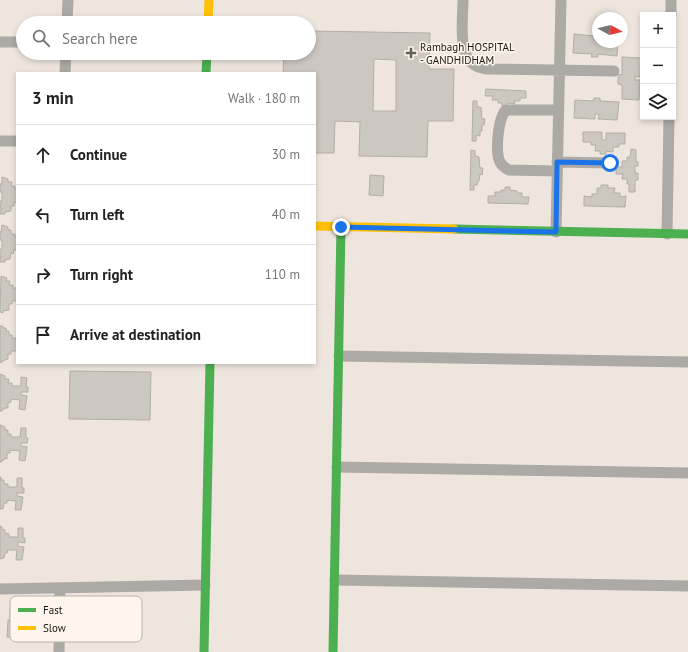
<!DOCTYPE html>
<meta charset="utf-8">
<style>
body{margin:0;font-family:"PT Sans",sans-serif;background:#f2f2f2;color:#222}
.controls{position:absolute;right:12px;top:12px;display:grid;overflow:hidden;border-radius:0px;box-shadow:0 2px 6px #0003}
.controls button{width:36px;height:36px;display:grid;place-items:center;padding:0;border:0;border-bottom:1px solid #e0e0e0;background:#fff;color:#222;font:20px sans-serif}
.compass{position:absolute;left:592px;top:12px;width:36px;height:36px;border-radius:50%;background:#fff;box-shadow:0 2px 6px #0003;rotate:98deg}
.stop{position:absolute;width:12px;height:12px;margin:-9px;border:3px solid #1a73e8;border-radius:50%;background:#fff}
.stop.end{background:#1a73e8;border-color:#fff;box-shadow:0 1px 4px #0008}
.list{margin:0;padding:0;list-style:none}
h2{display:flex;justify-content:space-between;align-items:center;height:52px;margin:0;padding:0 16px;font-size:17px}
h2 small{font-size:13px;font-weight:400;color:#767676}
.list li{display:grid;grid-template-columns:26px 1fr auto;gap:12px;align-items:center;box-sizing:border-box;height:60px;padding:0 16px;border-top:1px solid #e0e0e0}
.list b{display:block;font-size:15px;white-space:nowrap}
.list em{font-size:13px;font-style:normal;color:#767676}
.icon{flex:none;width:22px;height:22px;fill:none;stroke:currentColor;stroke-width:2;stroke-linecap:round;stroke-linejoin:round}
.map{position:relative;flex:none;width:688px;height:652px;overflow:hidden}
.search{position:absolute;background:#fff;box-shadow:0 2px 6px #0003;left:16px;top:16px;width:300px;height:44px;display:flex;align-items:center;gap:10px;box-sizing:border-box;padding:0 14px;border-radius:22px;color:#767676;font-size:15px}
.panel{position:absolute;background:#fff;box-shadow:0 2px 6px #0003;left:16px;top:72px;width:300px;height:292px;border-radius:0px}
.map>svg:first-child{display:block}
.building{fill:#ccc7c0;stroke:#b3aea8;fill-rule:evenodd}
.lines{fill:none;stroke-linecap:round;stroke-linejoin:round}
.street{stroke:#ada9a5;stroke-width:11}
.fast{stroke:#4caf50;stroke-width:9}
.slow{stroke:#ffc107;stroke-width:9}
.route{stroke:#1a73e8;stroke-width:5}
.poi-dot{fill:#655f59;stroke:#fef5ec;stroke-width:1.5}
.labels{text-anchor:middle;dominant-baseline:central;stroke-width:3;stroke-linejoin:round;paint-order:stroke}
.poi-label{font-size:11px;fill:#1b1611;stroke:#fef5ec;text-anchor:start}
.key{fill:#fef5ec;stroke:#bab2aa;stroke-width:1}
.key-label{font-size:11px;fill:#1b1611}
</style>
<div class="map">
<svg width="688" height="652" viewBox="0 0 688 652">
<rect width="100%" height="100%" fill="#eee6de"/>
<path class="building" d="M309,31l121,2 -1,36h25l-1,52h-25l-1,36 -68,-1 1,-34 -25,-1 -1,32h-19v-80h-32l1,-20h25zM374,59l22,1v51h-23z
M574,34l20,2v5h3l1,-5v6h20l-1,14 -19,-2v3h-7l1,-3 -19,-1z
M622,57l19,1 -1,19 -5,-1v4h5l-1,20 -17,-1v-14l-4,-1v-10l4,1z
M486,89l40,2v7h-6v3h-6l1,3 -8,-1v3h-5v-3h-4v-3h-6l1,-4h-8z
M594,98h6v3l19,1 -2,18 -19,-1 1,-5h-4v5l-21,-1 1,-18 18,1z
M473,101h4v6h4l1,12h3l-1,6h-2v6h-2v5l-4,-1v6h-4z
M583,132h19v8h4v-7h19v11h-6v3h-6v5l-7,-1v3h-6v-3h-5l1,-6h-5v-3h-8z
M631,149l5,1v12h2v4h-3v7h3v7h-3v12h-6v-8h-2v-5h-5l1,-5h-7v-7h6v-6h5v-4h3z
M471,150l4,1v5l4,1 1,11h3l-1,7 -2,-1 -1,7h-1l-1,4h-3v5h-4z
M370,175l14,1 -1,20 -14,-1z
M2,177l6,2v3h4l-1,4h4v3h2v14l-3,-1v4h-3v5l-6,1v2h-5v-5h2l-2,-2v-6h2v-9h-2v-8h2z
M601,185h7v3h7l-1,5h6v4l6,-1 -1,11 -41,-1v-10l8,1v-3h5v-6h4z
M505,187h5v3l7,1 1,2h4v4h7l-1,7 -40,-1v-7h7v-4h6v-2h4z
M2,225l6,2v3h3v4h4v3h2v13h-3l-1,4 -2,-1 -1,6 -5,1v2h-5v-5h1l-1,-2v-6h2v-9h-2v-8h1z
M1,276l6,2 -1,3h4l-1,4h4v3h4v13h-5v3h-3v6l-6,1v2l-3,-1z
M0,326h3v2h3v3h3v4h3v3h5v13h-6v3h-3v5l-6,2v2l-2,-1z
M70,371l81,1 -1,48 -81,-1z
M0,374l5,2v3h4l-1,4h4v3h9v-9l6,1 -1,9h2v5h-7v3l6,1 -2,14 -6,-1 1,-9 -9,-1v3l-3,1v5h-4l1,1h-3v2h-2z
M0,425l5,2v3h3v4h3v3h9l1,-9h5v10h2l-1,5h-6v3l6,1 -2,14 -6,-1 1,-9 -10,-1v3h-3v6l-3,-1v2h-2v2h-2z
M0,477h1v3h3v4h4v3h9v-9h5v10h2v5h-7v3l6,1 -2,13h-6l1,-9 -9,-1v3h-3l-1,6 -3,-1v2z
M0,526l2,1v2l3,1v3l4,1v3h9v-9h5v10h2v5l-7,-1v4l6,1 -2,13h-6l1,-10h-9l-1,3h-2l-1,5 -4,1z
M10,609l23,1v10h2v18l-28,-1 1,-17h2z"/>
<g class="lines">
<path class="street" d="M463,0c0,16 -5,53 9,63 4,4 9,5 15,6l127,2
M671,15v-15
M67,23l1,-23
M0,42h23
M65,73l1,-20
M0,141h17
M557,162l53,1
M557,171l-48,-1c-4,-2 -7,-4 -9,-8 -5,-10 -2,-44 6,-52h52
M556,232l5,-232
M667,234l2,-117
M339,356l349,6
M337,467l351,6
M335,580l353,6
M0,589l205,-4
M59,652l1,-64"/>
<path class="fast" d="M206,73l1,-20
M454,229l234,5
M204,652l6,-289
M333,652l8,-425"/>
<path class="slow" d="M208,23l1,-23
M315,226l139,3"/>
</g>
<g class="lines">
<path class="route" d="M341,227l215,5 1,-70 53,1"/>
</g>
<path class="poi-dot" d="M409 47h4v4h4v4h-4v4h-4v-4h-4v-4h4z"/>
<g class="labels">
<g class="poi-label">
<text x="420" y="47">Rambagh HOSPITAL<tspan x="420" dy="13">- GANDHIDHAM</tspan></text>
</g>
</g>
<rect x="10" y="596" width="132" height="46" rx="6" class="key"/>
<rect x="18" y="608" width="18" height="4" fill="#4caf50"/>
<rect x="18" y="626" width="18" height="4" fill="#ffc107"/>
<g class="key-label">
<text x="43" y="614">Fast</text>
<text x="43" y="632">Slow</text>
</g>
</svg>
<div class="controls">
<button>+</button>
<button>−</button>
<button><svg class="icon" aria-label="layers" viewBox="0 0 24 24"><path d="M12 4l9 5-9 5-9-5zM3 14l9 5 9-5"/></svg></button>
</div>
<svg class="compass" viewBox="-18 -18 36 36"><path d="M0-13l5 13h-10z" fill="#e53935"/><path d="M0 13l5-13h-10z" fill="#767676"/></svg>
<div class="stop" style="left:610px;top:163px"></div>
<div class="stop end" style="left:341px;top:227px"></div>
<div class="search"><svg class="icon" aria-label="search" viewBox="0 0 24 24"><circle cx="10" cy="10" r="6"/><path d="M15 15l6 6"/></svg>Search here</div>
<section class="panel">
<h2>3 min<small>Walk · 180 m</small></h2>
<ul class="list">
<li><svg class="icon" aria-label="ahead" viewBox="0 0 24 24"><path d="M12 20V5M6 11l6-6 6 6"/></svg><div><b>Continue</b></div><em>30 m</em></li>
<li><svg class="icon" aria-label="left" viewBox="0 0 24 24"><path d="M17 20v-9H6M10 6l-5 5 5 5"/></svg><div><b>Turn left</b></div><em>40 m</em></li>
<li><svg class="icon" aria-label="right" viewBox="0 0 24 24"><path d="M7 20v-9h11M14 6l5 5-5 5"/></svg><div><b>Turn right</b></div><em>110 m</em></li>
<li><svg class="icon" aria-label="arrive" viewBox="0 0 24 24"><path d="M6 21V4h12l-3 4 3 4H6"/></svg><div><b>Arrive at destination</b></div></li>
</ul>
</section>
</div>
